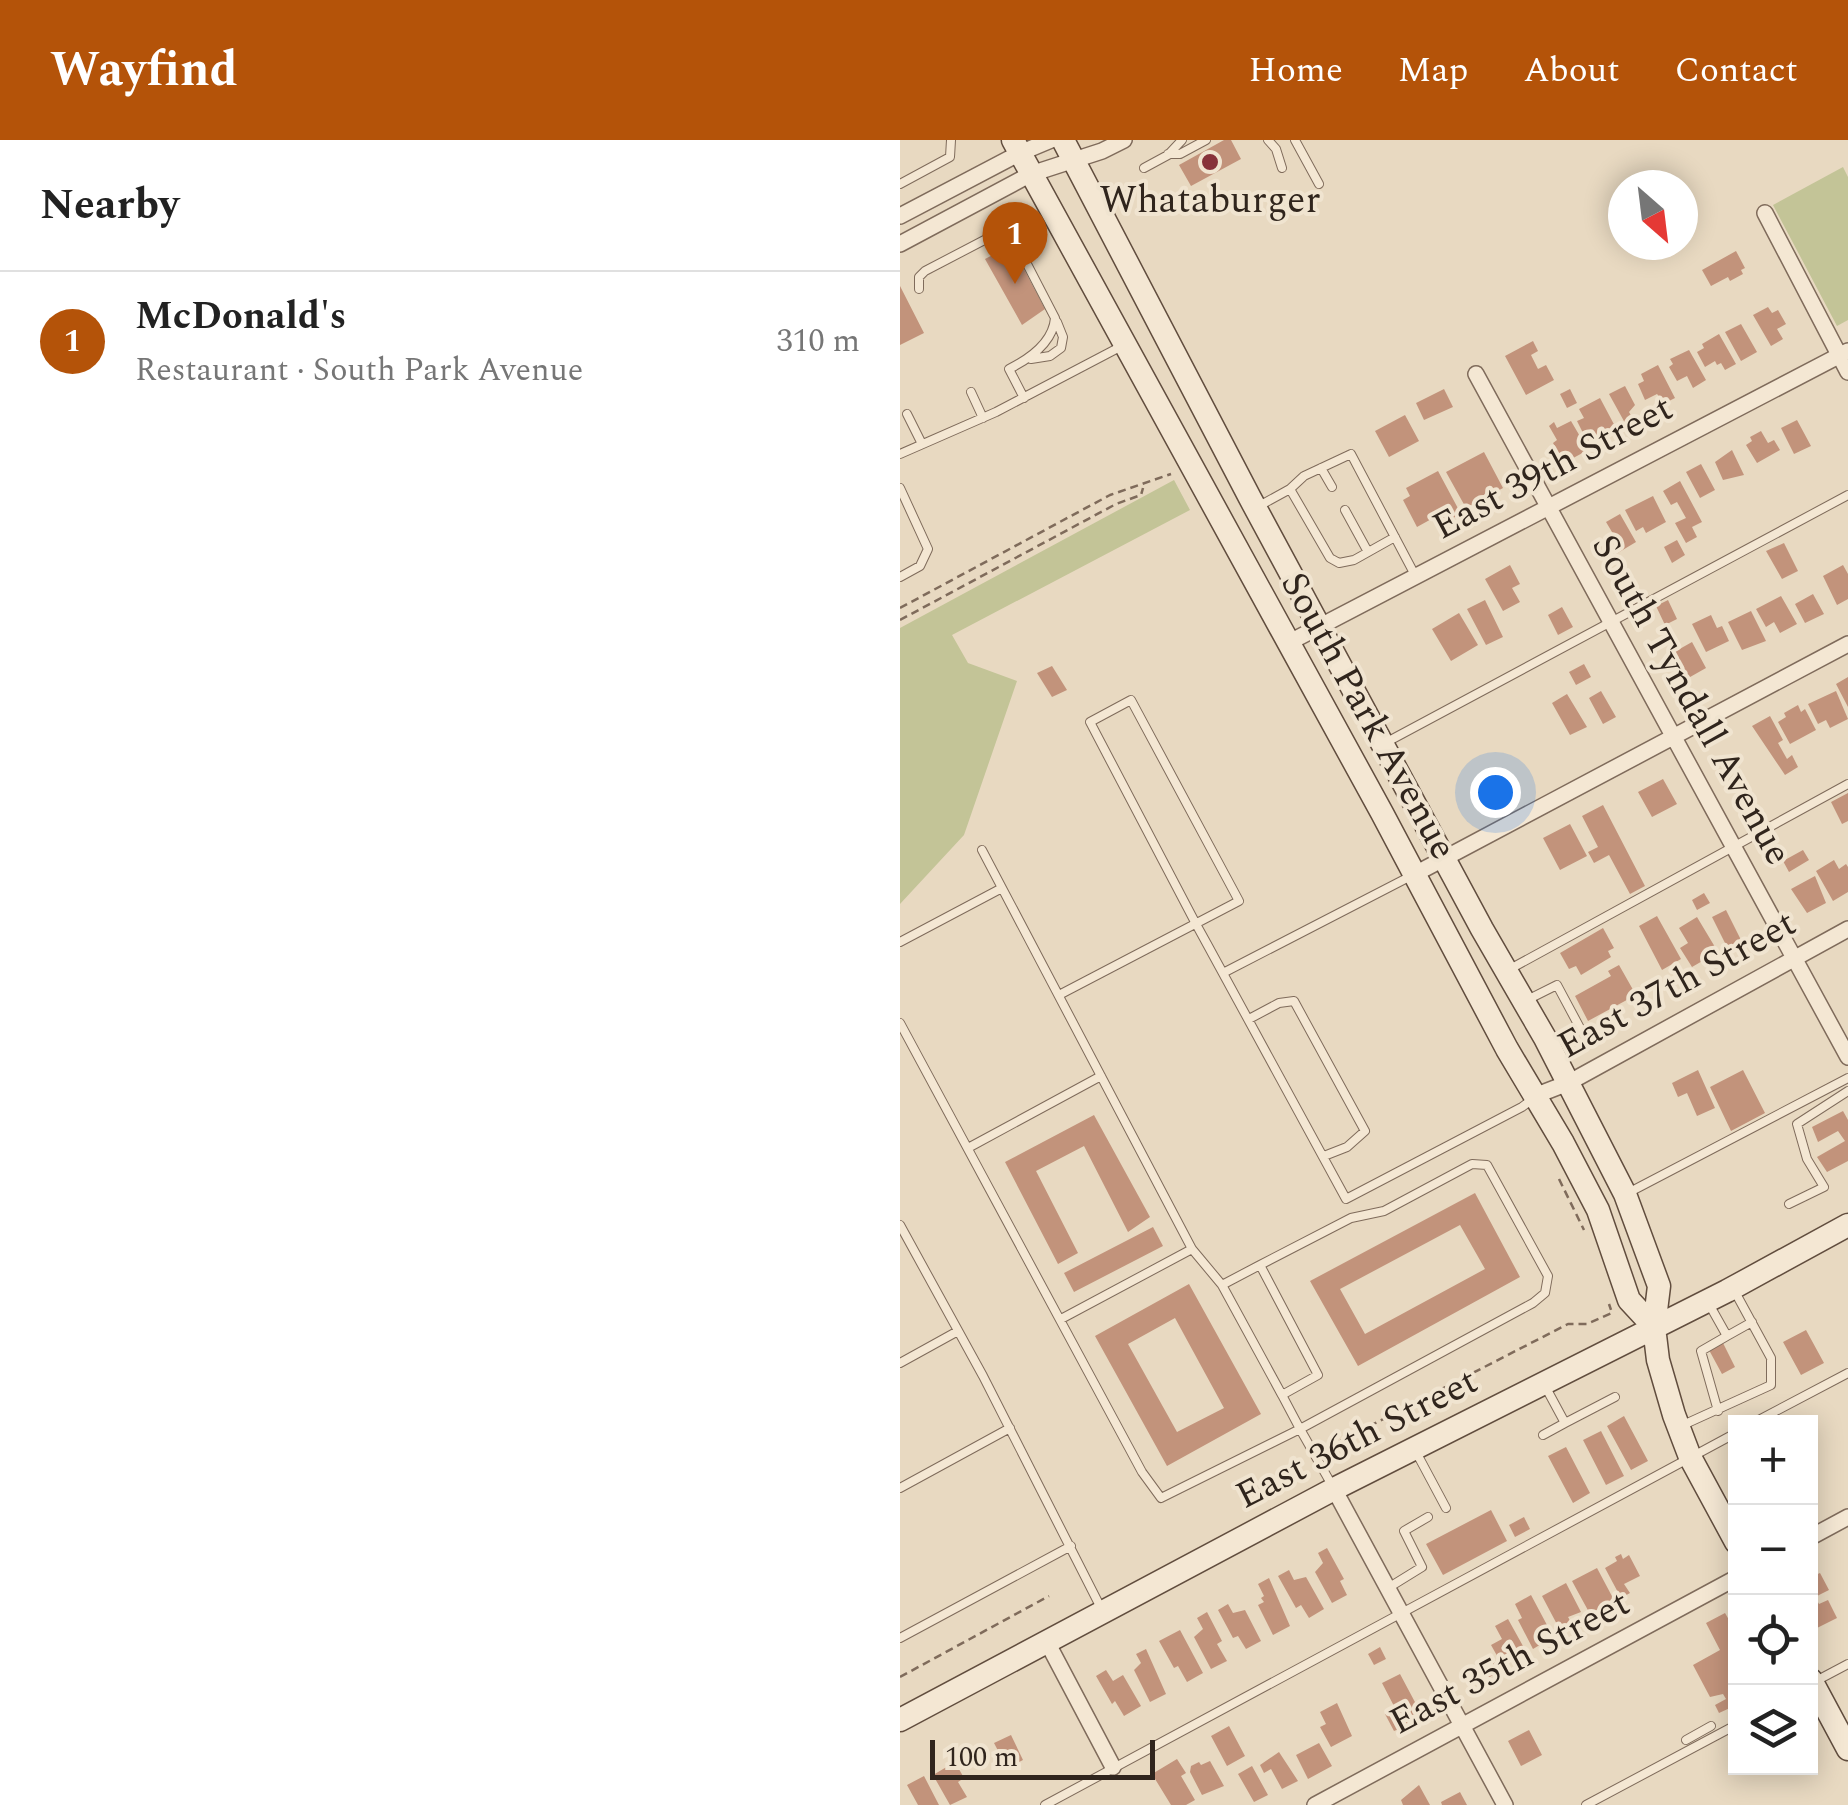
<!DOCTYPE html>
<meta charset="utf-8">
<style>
body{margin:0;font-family:Spectral,serif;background:#f2f2f2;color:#222}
.controls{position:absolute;right:30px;bottom:30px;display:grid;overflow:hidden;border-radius:0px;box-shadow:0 5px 25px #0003}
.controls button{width:90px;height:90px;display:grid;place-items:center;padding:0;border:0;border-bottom:2px solid #e0e0e0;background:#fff;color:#222;font:50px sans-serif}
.compass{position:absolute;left:708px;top:30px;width:90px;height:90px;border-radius:50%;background:#fff;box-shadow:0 5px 25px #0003;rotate:152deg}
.scale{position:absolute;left:30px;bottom:25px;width:225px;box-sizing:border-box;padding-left:10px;border:5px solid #30251d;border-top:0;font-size:28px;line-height:35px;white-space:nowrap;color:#30251d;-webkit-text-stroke:8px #f0e4d0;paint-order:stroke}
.you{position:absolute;left:595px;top:652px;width:35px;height:35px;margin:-25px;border:8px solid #fff;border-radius:50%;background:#1a73e8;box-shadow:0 0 0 15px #1a73e833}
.badge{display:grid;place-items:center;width:65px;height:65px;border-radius:50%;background:#b45309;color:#fff;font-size:32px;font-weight:700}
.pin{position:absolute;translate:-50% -82px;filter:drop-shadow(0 2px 5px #0008)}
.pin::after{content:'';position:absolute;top:52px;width:35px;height:30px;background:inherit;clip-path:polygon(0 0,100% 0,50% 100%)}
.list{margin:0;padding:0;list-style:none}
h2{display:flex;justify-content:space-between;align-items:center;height:130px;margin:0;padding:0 40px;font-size:42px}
h2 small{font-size:32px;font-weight:400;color:#767676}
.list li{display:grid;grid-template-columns:65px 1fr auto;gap:30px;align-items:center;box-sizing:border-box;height:140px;padding:0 40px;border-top:2px solid #e0e0e0}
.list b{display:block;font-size:38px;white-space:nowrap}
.list p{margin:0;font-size:32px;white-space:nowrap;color:#767676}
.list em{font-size:32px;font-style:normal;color:#767676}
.icon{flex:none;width:55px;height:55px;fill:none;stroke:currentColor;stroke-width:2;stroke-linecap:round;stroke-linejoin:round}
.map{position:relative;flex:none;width:948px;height:1665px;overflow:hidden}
header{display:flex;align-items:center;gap:60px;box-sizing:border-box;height:140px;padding:0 50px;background:#b45309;color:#fff}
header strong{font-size:48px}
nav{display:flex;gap:55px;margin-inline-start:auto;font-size:35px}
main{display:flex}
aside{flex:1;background:#fff}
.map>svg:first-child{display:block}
.green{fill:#c3c497}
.building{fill:#c2937b;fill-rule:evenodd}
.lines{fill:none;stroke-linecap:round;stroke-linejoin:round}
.lane-casing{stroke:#7f6b5b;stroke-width:10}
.street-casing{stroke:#7f6b5b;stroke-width:18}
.secondary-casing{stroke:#614d3e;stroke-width:25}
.path{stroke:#7f6b5b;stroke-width:2.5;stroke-dasharray:8 5;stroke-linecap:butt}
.lane{stroke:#f4e7d3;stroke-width:8}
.street{stroke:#f4e7d3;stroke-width:15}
.secondary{stroke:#f4e7d3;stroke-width:22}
.poi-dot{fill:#87323a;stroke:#f0e4d0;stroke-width:4}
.labels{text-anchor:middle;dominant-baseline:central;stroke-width:8;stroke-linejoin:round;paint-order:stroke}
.poi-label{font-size:38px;fill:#30251d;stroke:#f0e4d0}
.street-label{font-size:38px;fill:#30251d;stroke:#f0e4d0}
</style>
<header>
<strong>Wayfind</strong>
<nav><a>Home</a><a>Map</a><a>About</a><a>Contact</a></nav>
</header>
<main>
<aside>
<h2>Nearby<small></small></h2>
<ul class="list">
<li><span class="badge">1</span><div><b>McDonald's</b><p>Restaurant · South Park Avenue</p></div><em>310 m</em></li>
</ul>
</aside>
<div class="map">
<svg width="948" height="1665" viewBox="0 0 948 1665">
<rect width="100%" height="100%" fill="#e8d9c1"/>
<path class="green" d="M943,27l5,10v143l-11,6 -64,-121z
M274,340l16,30 -238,125 16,28 49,18 -53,154 -64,69v-276z"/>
<path class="building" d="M324,0h7l10,19 -50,27 -12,-21z
M108,107l5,11 4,-2 28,53 -23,16 -37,-66z
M836,111l9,17 -4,2 2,4 -13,7 -2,-4 -17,9 -9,-16z
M0,146l24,47 -24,12z
M868,167l4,6 6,-3 8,14 -9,5 6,10 -12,7 -18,-31z
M841,184l16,28 -16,9 -16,-29z
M819,194l17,30 -11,6 -4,-7 -4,2 -2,-4 -10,6 -8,-15 7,-4 -2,-4z
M633,201l5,10 -7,4 7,14 8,-4 8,15 -28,15 -21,-39z
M789,210l17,30 -13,8 -6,-12 -10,5 -8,-14 4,-3 -3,-5z
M758,225l17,33 -10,5 -8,-9 -12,6 -7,-16 6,-3 -3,-7z
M725,246l10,19 -6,7 4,7 -8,4 -16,-29z
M544,249l9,18 -29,13 -8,-17z
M670,249l7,14 -10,5 -7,-14z
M700,258l17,32 -28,15 -12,-24 7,-3 -5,-9z
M505,275l14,26 -30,16 -14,-26z
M897,280l14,26 -17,8 -13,-26z
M671,281l17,29 -24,13 -11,-20 4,-3 -8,-14 5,-4 3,6z
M861,291l7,12 6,-3 6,10 -23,13 -11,-18 6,-4 -2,-4z
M832,310l12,25 -21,5 -8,-18z
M584,312l19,36 -37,20 -20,-36z
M801,324l14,26 -15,8 -14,-26z
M538,331l23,43 -22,11 -4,-8 -18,10 -14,-27 7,-4 -4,-8z
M780,341l22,41 -10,5 5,10 -11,6 -11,-20 11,-5 -9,-16 -6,3 -8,-14z
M753,356l13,26 -20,11 -3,-6 -7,4 -11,-21z
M720,374l16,28 -20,12 -5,-8 7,-4 -12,-20z
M777,400l8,15 -13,8 -8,-16z
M884,403l14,28 -16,8 -16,-28z
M610,425l10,19 -8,4 8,14 -17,9 -18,-32z
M943,425l5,9v25l-11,6 -14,-29z
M913,454l11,20 -19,9 -10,-19z
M881,456l16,28 -17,9 -6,-11 -8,5 -10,-18z
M585,460l18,37 -17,8 -19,-36z
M768,460l9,19 -12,6 -9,-19z
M662,467l11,20 -15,8 -10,-20z
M851,471l15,30 -24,9 -14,-28z
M559,473l19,32 -27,16 -19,-32z
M811,475l6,13 5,-2 7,15 -23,11 -14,-28z
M792,502l14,26 -23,13 -14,-26z
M684,524l7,13 -15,8 -7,-13z
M152,526l15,24 -15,7 -15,-24z
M948,537v30l-12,-23z
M701,551l15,26 -13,7 -14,-26z
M936,551l12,28 -18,9 -4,-8 -8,4 -10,-20z
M667,554l20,33 -17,8 -18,-32z
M898,565l3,7 4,-3 11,21 -26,14 -12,-22 8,-5 -2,-4z
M870,576l13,24 -5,3 9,16 5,-4 6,12 -13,8 -33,-49z
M763,639l14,25 -25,13 -14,-25z
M948,653v28l-6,3 -11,-22z
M703,665l42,81 -15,8 -21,-39 -15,8 -6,-11 10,-5 -16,-31z
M670,684l17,32 -27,14 -17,-32z
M903,710l6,10 -20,12 -6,-11z
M934,720l5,9 7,-5 2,3v25l-15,9 -17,-30z
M915,736l11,27 -19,10 -16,-24z
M804,753l6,10 -13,7 -5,-10z
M826,770l18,36 -14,7 -18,-36z
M757,776l24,43 -19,11 -23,-44z
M797,777l21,35 -26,15 -12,-19 8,-5 -9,-15z
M703,788l11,20 -6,3 3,6 -30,18 -5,-9 -7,3 -9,-16z
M719,825l17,30 -48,26 -13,-25 36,-20 -3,-5z
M798,930l17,38 -18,8 -10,-23 -9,4 -6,-14z
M843,930l22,43 -34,18 -21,-44z
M943,971l5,9v41l-21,11 -10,-15 28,-16 -7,-10 -20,11 -6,-15z
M194,975l56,102 -22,15 -44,-86 -48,25 42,82 -20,11 -53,-102z
M575,1053l45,84 -162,89 -48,-85zM560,1085l25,44 -120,65 -25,-45z
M253,1087l10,19 -89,46 -10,-19z
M289,1144l72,130 -94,52 -72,-130zM275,1178l49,90 -47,24 -49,-88z
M906,1190l18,33 -23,12 -18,-33z
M823,1203l12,24 -13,7 -13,-24z
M724,1276l24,45 -17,9 -24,-44z
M701,1291l23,45 -18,9 -23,-45z
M666,1307l24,46 -17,10 -25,-47z
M591,1370l16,31 -64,34 -17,-31z
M624,1377l6,12 -15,8 -6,-12z
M427,1408l17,31 -4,2 7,14 -15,8 -17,-31 8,-9 -5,-10z
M721,1414l2,5 6,-4 11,21 -16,8 6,9 -9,5 -16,-30 12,-7 -2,-4z
M697,1428l17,32 -24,14 -18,-33z
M389,1430l5,10 12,-3 18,32 -15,9 -8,-13 -5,3 -18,-32z
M920,1433l9,17 -14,7 4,7 9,-4 9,18 -22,11 -4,-10v-42z
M369,1438l21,48 -17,9 -15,-30 6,-3 -3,-4 3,-2 -6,-12z
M666,1443l15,29 -13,5 4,7 -12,6 -18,-34z
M631,1455l16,30 -9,9 5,9 -10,6 -15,-29 4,-2 -7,-14z
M328,1464l5,9 12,-3 16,31 -15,8 -8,-13 -5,2 -15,-28z
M307,1472l15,29 -5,3 10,17 -16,8 -17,-32 9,-8 -6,-11z
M825,1473l11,19v79l-3,1 -3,-4 -11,5 -4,-8 11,-6 -3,-5 -13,3 -17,-32 27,-15 -14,-27z
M608,1479l15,27 -23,15 -9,-16 11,-6 -7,-13z
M280,1490l23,43 -16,9 -9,-16 -4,2 -15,-27z
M480,1507l6,12 -12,6 -6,-11z
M246,1509l20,45 -16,8 -16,-32 7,-7 -5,-9z
M595,1520l6,11 -21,11 -6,-11z
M206,1530l7,11 10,-6 18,31 -17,10 -9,-15 -3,3 -16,-28z
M500,1534l24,45 -30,12 -9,-17 10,-6 -13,-25z
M437,1563l15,33 -21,11 -11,-20 6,-3 -6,-12z
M329,1586l16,30 -18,10 -16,-30z
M629,1590l13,25 -21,11 -13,-25z
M111,1595l12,25 -16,8 -13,-25z
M419,1603l13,23 -24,13 -12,-24z
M379,1612l19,29 -16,8 -11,-20 -7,4 -4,-8z
M277,1619l9,14 -5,3 14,24 -9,5h-15l-19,-31z
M310,1621l14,25 -22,9 -12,-23 1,-6 8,-4 2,3z
M55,1622l9,16 -6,4 9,15 -17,8 -17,-30z
M352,1626l16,29 -14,7 -16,-28z
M24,1636l15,29h-21l-11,-20z
M519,1645l11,20h-27l-2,-5z
M560,1652l7,13h-25l-1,-3z"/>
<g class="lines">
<defs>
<path id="lane" d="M368,0l8,9 6,19
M395,0l24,44
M268,14h12l26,-14
M244,28l24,-13 14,-15
M0,44l50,-27 1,-17
M19,149v-12l6,-6 69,-36 19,2 42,81c-2,25 -26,41 -46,51l15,29
M131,219l19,-3 11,-8 2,-11 -6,-15
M71,252l12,26
M7,274l15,30
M0,314l96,-42 124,-65
M421,328l11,19
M0,348l28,61 -8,17 -20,11
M390,349l40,69 9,5 15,-3 41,-23
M359,366l31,-17 14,-13 47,-22 65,123
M445,370l23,42
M485,603l463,-248
M102,748l190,361 30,36
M0,802l102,-54 -20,-38
M610,829l338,-185
M323,833l188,-97
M159,855l180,-94 -108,-201 -41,22 106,202 11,20 139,255 176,-92 12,-9
M625,861l32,-16 23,43 -28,14
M349,879l30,-16 15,-2 71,130 -18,16 -23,9
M0,883l242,449 19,26 139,-69 -18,-34
M68,1008l133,-72
M726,1054l222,-116
M889,1064l35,-17 -17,-28 -10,-35 51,-33
M0,1085l83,151 118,232
M360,1125l-38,20 60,110 36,-20 -58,-110 91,-47 33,-7 88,-47 15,1 61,111 -3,17 -12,10 -233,126 33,58
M809,1164l18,32 25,-14
M161,1179l131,-70
M0,1223l58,-32
M645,1246l20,37 50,-26
M818,1271l-17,-60 26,-15
M855,1282l93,-49
M783,1285l88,-40v-27l-37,-68
M643,1295l22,-12
M515,1310l31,58
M0,1348l110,-60
M488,1448l34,-21 -18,-36 24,-14
M0,1498l171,-92
M914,1542l34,-18
M786,1600l25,-14
M145,1665l691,-372
M686,1665l150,-80"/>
<path id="street" d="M865,73l83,159
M0,76l120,-63 31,-13
M0,104l131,-70 71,-23 22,-11
M576,234l372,683
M388,503l560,-292
M515,734l433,-230
M637,955l31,-12 280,-154
M434,1349l171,316
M911,1397l37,-20
M147,1502l66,125
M415,1665l421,-227"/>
<path id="secondary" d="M113,0l369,673 125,236 56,94 35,67 31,90 25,27
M163,0l187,358 232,431 63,109 80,156 34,92 -5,41 4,33 16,55 16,42 46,85
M911,1540l37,69
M0,1580l434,-231 393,-198 121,-66"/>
</defs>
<use href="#lane" class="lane-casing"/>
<use href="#street" class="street-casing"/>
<use href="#secondary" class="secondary-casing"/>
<path class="path" d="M0,468l210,-113 61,-21
M0,480l216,-116 25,-9 2,-7
M659,1039l25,51
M423,1310l245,-126h19l25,-11 -3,-9
M0,1537l149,-81"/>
<use href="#lane" class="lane"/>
<use href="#street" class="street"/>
<use href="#secondary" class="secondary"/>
</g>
<circle class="poi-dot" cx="310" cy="22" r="10"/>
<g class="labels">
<g class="poi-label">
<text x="310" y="61">Whataburger</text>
</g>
<g class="street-label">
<text transform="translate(653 328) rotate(-28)">East 39th Street</text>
<text transform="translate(791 560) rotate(61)">South Tyndall Avenue</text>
<text transform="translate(468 576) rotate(61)">South Park Avenue</text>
<text transform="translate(777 845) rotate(-29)">East 37th Street</text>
<text transform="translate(457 1299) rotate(-27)">East 36th Street</text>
<text transform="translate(610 1523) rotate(-28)">East 35th Street</text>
</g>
</g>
</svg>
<div class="controls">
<button>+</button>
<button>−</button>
<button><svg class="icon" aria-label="locate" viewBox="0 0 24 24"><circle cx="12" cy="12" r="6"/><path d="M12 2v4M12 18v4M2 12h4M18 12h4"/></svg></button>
<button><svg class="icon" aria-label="layers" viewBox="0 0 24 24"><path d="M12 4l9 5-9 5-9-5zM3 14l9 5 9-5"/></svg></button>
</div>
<svg class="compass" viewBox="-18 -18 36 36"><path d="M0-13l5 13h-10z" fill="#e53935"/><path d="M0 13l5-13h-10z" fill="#767676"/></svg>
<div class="scale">100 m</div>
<div class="you"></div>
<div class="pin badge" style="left:115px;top:144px">1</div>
</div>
</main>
